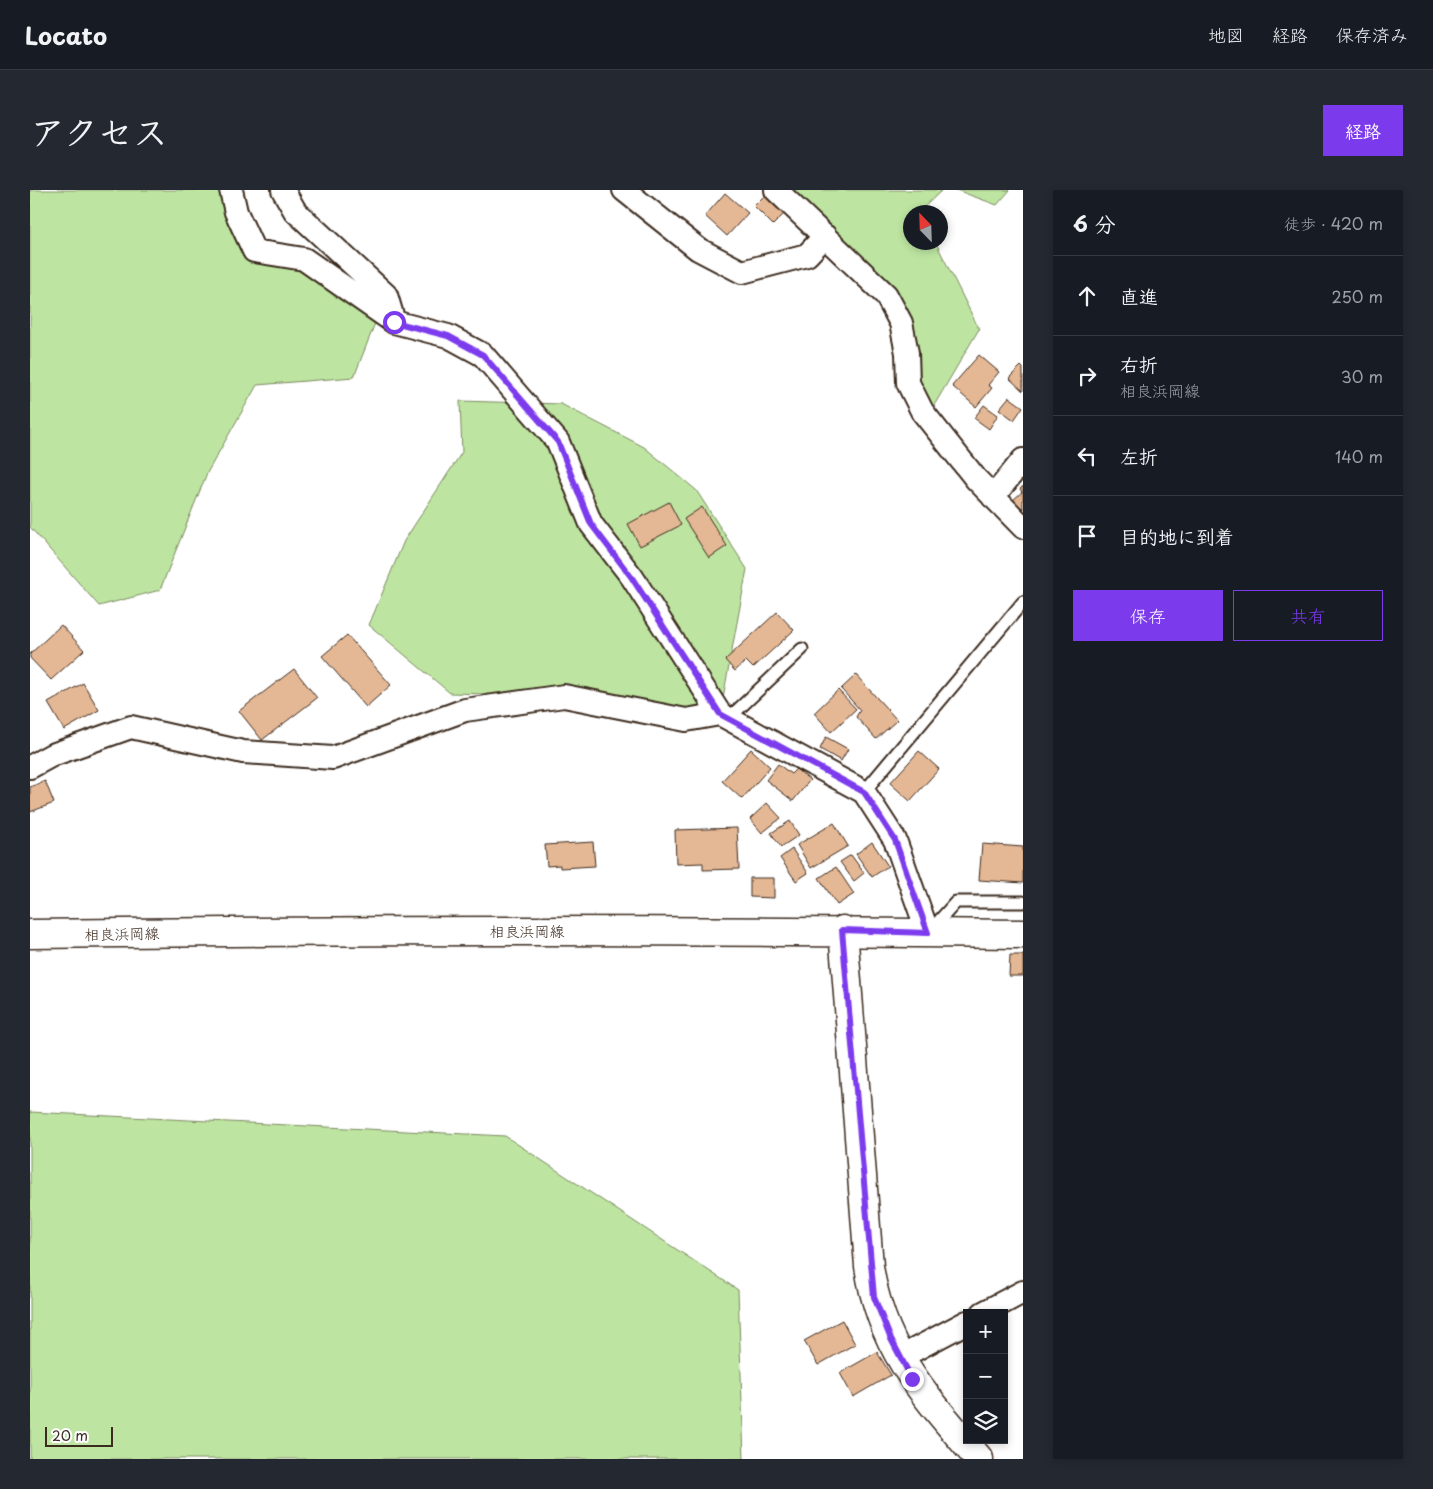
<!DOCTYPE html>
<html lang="ja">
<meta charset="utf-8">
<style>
body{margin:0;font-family:"Playpen Sans","Klee One",sans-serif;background:#242831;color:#f1f3f6}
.controls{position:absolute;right:15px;bottom:15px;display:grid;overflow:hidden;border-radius:0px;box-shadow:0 2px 8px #0003}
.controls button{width:45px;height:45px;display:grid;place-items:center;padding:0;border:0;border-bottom:1px solid #363941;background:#171b24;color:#f1f3f6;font:25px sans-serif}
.compass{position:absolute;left:873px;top:15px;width:45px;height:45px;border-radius:50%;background:#171b24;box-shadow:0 2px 8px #0003;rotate:337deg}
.scale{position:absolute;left:15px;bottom:12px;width:68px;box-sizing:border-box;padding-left:5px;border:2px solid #3b2a1e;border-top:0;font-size:14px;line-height:18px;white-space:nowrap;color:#3b2a1e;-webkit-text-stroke:4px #fff;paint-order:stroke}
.stop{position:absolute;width:15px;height:15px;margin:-11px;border:4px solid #7c3aed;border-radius:50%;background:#fff}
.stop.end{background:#7c3aed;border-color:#fff;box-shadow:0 1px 5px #0008}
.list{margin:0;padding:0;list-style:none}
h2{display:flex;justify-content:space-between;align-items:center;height:65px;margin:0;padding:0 20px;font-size:21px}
h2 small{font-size:16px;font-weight:400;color:#9ea1a6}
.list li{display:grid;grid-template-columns:32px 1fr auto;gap:15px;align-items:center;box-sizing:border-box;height:80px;padding:0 20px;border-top:1px solid #363941}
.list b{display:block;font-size:19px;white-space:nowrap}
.list p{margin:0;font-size:16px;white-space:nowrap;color:#9ea1a6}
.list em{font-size:16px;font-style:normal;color:#9ea1a6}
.actions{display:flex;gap:10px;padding:15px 20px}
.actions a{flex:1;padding:11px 0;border:1px solid #7c3aed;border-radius:0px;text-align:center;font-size:18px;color:#7c3aed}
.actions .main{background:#7c3aed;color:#fff}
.icon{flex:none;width:28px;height:28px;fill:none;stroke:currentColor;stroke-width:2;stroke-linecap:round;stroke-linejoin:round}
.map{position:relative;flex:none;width:993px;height:1269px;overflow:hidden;border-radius:0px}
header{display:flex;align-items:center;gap:30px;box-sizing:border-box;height:70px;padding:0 25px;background:#171b24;border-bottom:1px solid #363941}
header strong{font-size:24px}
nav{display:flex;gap:28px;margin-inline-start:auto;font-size:18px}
.intro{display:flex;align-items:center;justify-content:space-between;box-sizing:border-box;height:120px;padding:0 30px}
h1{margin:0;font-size:35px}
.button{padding:12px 22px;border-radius:0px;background:#7c3aed;color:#fff;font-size:18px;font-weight:700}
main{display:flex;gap:30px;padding:0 30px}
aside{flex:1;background:#171b24;border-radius:0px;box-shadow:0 2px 8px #0003}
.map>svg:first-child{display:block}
.green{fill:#bde5a1;stroke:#7c8860}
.building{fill:#e5b895;stroke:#3b2a1e}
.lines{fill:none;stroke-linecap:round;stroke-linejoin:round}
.service-casing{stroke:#3b2a1e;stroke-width:15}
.minor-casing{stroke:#3b2a1e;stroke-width:26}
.tertiary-casing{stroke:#3b2a1e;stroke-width:31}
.secondary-casing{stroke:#3b2a1e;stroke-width:31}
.service{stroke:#fff;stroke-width:11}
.minor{stroke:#fff;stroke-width:22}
.tertiary{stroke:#fff;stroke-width:28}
.secondary{stroke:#fff;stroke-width:28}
.route{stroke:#7c3aed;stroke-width:6}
.labels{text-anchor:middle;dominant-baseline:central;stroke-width:4;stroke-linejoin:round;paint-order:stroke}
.street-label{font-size:15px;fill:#3b2a1e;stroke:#fff}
</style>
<header>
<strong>Locato</strong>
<nav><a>地図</a><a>経路</a><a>保存済み</a></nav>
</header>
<div class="intro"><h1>アクセス</h1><a class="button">経路</a></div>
<main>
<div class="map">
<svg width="993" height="1269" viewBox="0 0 993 1269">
<rect width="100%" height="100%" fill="#fff"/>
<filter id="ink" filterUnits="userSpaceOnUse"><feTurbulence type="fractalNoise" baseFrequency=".02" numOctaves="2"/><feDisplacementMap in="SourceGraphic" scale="10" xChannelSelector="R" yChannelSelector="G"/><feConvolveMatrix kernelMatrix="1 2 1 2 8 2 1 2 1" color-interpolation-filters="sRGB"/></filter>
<g filter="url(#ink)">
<path class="green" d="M0,0h204l20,61 132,44 -32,82 -97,8 -50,88 -47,117 -61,16 -69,-79z
M743,0h169l-22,21 1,1h-10v30l25,1 43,86 -50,85 -43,-119z
M926,0h54l-13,15z
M430,211l101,3 83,43 52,43 51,79 -27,145 -156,-18 -114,-3 -81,-68 35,-84 58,-89z
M0,922l475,24 233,154 6,169h-714z"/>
<path class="building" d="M695,3l23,20 -21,23 -22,-20z
M736,4l19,19 -12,12 -19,-19z
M949,165l20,17 -11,13 4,3 -16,19 -24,-21z
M991,176l2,2v23l-14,-13z
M979,207l14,10 -9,13 -15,-11z
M954,215l14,10 -9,14 -15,-11z
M993,296v24l-10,-10 9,-8 -2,-3z
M639,312l12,23 -41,21 -12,-22z
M672,317l25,39 -18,12 -25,-39z
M747,422l17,18 -41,38 -7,-7 -11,10 -10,-11z
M31,435l23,25 -33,30 -21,-22v-4z
M317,445l44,50 -25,22 -44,-51z
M264,479l23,29 -55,42 -23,-29z
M826,485l41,45 -21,19 -20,-22 4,-7 -19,-21z
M53,493l16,27 -35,20 -16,-27z
M808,500l18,19 -25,23 -17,-19z
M796,547l22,12 -7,12 -21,-12z
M721,559l19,18 -28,32 -20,-18z
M889,561l20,18 -29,32 -20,-18z
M748,574l13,10 5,-5 14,11 -17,21 -27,-21z
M15,591l9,22 -24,9v-25z
M737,613l14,15 -19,15 -12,-14z
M760,631l9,14 -18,12 -10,-14z
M804,633l14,23 -37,22 -14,-23z
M707,638l2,41 -36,1v-7l-27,1 -1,-34z
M563,652l2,24 -35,2v-3l-13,1 -2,-21z
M842,652l16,24 -16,11 -16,-23z
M952,654l41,3v36l-44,-3z
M762,659l16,24 -12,8 -16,-23z
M821,665l13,18 -10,8 -14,-19z
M806,677l18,27 -17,11 -18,-27z
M720,688h24v20l-24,-1z
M980,765h13v21h-14z
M812,1130l13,24 -37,21 -14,-24z
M847,1162l14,23 -38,22 -13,-24z"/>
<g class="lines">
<defs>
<path id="service" d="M698,529l74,-70
M834,602l159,-190
M900,741l26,-29h67"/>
<path id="minor" d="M201,0l5,22 18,39 50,8 90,63 54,14 35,19 75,87 33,82 41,53 88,137 144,78 31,48 33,93
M253,0l12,21 91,84 8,27
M594,0l74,59 44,23 65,-17 18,-19
M746,0l110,105 15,28 6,30 1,30 14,28 54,68 47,48
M963,307l30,-37
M0,577l22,-12 79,-28 112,25 90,6 132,-48 99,-14 122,24 34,-6
M953,1123l40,-21
M871,1167l66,-35"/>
<path id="tertiary" d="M813,740l26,336c12,84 57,131 110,193"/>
<path id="secondary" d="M0,744c331,-4 662,-4 993,0"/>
</defs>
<use href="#service" class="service-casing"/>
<use href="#minor" class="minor-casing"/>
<use href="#tertiary" class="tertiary-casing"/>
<use href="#secondary" class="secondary-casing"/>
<use href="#service" class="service"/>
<use href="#minor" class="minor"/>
<use href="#tertiary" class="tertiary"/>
<use href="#secondary" class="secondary"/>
</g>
</g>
<g class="lines" filter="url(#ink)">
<path class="route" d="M364,132l54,14 35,19 75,87 33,82 41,54 88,136 144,78 31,48 33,93 -86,-3 32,367 16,40 22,42"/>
</g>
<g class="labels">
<g class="street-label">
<text x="497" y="740">相良浜岡線</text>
<text transform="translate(92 743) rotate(-1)">相良浜岡線</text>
</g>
</g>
</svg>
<div class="controls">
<button>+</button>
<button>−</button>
<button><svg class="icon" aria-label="layers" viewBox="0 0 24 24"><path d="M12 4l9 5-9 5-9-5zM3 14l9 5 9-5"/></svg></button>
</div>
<svg class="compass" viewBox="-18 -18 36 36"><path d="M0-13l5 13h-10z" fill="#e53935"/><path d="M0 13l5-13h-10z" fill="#9ea1a6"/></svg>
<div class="scale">20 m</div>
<div class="stop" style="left:364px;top:132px"></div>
<div class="stop end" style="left:882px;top:1189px"></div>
</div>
<aside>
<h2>6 分<small>徒歩 · 420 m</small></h2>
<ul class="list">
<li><svg class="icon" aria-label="ahead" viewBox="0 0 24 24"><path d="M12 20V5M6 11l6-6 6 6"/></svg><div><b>直進</b></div><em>250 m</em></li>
<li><svg class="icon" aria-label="right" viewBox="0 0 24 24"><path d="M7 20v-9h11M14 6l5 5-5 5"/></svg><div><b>右折</b><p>相良浜岡線</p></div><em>30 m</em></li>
<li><svg class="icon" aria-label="left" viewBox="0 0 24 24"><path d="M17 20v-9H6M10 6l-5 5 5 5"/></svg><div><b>左折</b></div><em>140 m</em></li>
<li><svg class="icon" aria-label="arrive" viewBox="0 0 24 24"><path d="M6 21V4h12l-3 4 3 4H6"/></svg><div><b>目的地に到着</b></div></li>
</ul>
<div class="actions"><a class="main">保存</a><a>共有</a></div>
</aside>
</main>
